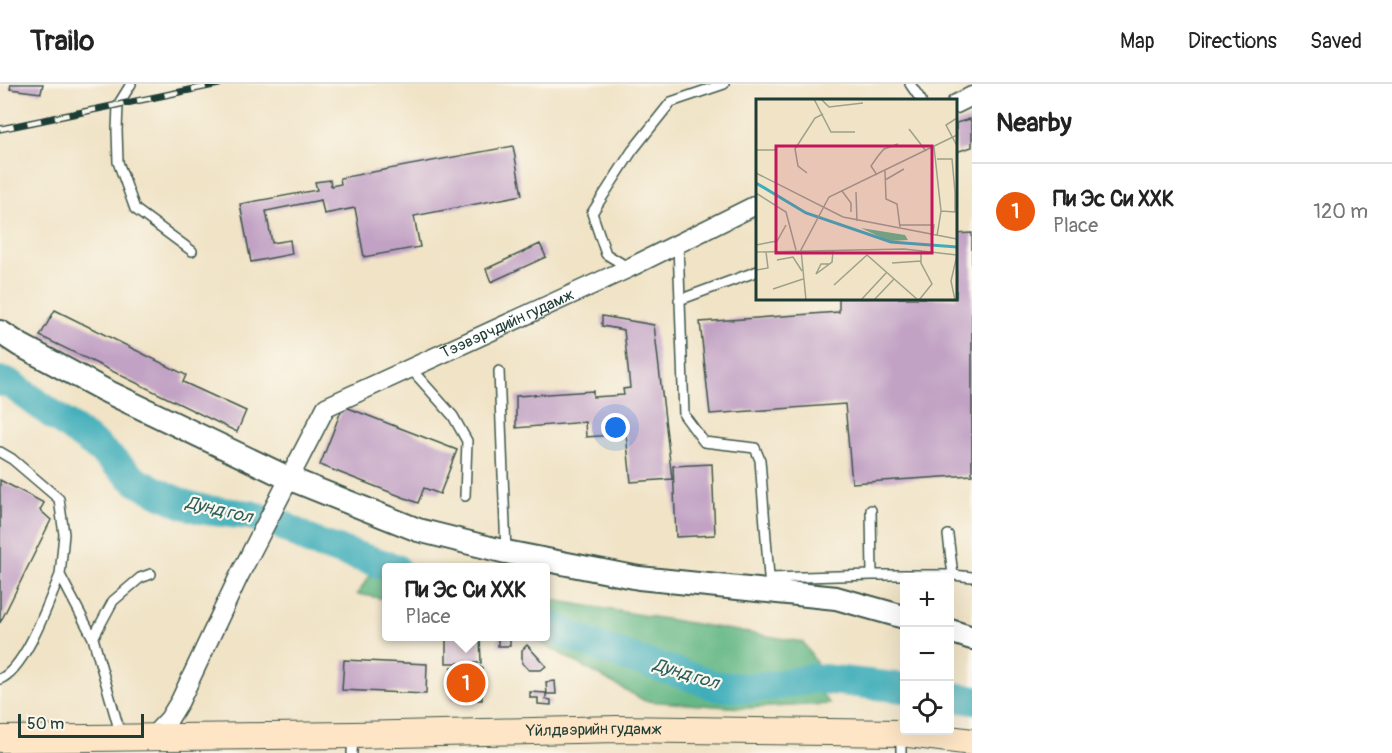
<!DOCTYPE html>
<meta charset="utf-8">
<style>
body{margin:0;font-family:Pangolin,sans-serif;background:#f6f6f6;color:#222}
.controls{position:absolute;right:18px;bottom:18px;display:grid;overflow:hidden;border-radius:6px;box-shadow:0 6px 24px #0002}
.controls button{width:54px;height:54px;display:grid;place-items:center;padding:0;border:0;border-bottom:2px solid #e0e0e0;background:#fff;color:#222;font:30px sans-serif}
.scale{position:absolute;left:18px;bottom:15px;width:126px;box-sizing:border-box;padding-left:6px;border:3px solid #1f3d34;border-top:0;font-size:16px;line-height:21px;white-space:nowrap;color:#1f3d34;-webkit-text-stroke:4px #fbf7ec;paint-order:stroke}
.you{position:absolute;left:616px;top:344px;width:21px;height:21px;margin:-15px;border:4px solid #fff;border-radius:50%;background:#1a73e8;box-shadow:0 0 0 9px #1a73e833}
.badge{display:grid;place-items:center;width:39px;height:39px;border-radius:50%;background:#ea580c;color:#fff;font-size:20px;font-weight:700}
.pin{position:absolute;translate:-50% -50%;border:3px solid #fff;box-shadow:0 2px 6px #0006}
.popup{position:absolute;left:382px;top:479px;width:168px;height:78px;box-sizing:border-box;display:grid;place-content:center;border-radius:6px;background:#fff;filter:drop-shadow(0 2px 4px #0005);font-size:20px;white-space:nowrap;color:#767676}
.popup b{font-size:22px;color:#222}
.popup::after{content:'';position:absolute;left:50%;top:100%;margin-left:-12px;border:12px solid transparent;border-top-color:#fff}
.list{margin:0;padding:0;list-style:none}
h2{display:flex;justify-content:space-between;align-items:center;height:78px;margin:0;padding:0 24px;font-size:26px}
h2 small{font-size:20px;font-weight:400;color:#767676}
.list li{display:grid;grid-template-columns:39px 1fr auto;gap:18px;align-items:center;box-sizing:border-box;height:96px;padding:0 24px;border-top:2px solid #e0e0e0}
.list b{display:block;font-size:22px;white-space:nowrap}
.list p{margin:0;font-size:20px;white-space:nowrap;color:#767676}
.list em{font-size:20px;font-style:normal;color:#767676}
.icon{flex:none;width:33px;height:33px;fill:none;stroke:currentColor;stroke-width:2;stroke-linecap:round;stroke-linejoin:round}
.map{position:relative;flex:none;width:972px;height:669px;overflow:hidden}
header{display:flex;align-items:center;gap:36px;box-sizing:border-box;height:84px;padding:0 30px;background:#fff;border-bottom:2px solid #e0e0e0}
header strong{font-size:28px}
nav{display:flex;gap:33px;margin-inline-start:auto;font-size:21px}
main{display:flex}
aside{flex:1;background:#fff}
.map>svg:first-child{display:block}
.forest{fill:#66b886;stroke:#427a5d;stroke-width:1.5}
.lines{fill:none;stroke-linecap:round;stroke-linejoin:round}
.river{stroke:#3dadb9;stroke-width:30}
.building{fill:#c1a1c4}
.service-casing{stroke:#3e564a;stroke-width:12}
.minor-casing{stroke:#3e564a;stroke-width:21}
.tertiary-casing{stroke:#3e564a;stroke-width:26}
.secondary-casing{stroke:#3e564a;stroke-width:28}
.service{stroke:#fff;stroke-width:9}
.minor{stroke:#fff;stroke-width:18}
.tertiary{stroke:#fff;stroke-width:22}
.secondary{stroke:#fde5c5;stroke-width:26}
.rail-casing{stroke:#1f3d34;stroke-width:7}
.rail{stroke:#fbf7ec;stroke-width:4.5;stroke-dasharray:14;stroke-linecap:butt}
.labels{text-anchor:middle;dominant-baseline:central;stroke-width:4.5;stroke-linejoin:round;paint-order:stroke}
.street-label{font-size:16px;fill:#1f3d34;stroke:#fbf7ec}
.water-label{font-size:18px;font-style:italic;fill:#285f5c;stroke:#fbf7ec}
.inset-river{fill:none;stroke:#3dadb9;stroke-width:3}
.inset-road{fill:none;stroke:#9ca18c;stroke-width:1.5}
.view{fill:#c2185b;fill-opacity:0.15;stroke:#c2185b;stroke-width:3}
.inset-edge{fill:none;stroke:#1f3d34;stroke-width:3}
</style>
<header>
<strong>Trailo</strong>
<nav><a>Map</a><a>Directions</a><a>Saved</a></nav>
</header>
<main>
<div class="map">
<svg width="972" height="669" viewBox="0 0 972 669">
<rect width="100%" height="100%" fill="#fbf7ec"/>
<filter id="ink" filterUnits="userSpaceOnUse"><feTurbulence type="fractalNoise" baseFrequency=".0167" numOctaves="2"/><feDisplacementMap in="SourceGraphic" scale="12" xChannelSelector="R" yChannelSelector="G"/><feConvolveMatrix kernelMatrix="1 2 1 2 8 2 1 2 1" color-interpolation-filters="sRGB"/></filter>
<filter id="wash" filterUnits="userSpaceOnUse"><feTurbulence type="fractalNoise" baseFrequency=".008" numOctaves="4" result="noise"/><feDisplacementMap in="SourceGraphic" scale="24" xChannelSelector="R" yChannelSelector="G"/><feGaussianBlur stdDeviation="1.35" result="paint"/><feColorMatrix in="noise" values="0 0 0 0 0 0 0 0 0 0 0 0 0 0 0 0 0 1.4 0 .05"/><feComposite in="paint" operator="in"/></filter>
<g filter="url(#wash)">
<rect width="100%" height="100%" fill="#f0e3c6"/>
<path class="forest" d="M371,490l15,3v22l-29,-5z
M546,515l257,43 17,27 -70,11 -45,-4 -132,-51 -27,-17z
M546,548l20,10 133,44 55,8 61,-8 15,18 -86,4 -99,-7 -114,-64 15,-1z"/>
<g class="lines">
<path class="river" d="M0,297l11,3 86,63 40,35 46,22 22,6 45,5 28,8 35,19 82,26
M546,539l26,14 61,22 59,18 24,9 27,2 35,-3 35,-7 91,10
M950,612l22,4"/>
</g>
<g id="blocks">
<path class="building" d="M11,0h32l-2,9 -31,-4z
M970,35l2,7v21l-16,5v-29z
M513,62l9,49 -108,21 6,31 -56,10 -9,-49 -31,6 -3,-14 -55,11 6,32 18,-3 2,14 -41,8 -11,-58 77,-14 -2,-8 15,-2 1,6 10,-2 -1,-6z
M972,149v242l-120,8 -7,-79 -135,10 -10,-92 139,-10v-14h117v-64z
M540,160l6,13 -55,25 -5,-13z
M55,226l131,65 -3,7 63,29 -9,21 -197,-96z
M602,232l52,9 18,154 -41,3 -5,-48 -40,3 -1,-15 -69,6v-32l77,-5v6l31,-2 -1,-6 7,-1 -6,-58 -22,-4z
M343,322l114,44 -17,44 -16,-6 -6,15 -98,-38z
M712,380l3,71 -39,2 -3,-71z
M0,396l44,23 -4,7 11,10 -51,103z
M446,552h34l1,27h-35z
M498,552h12v10h-12z
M527,561l19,21 -5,4h-12l-7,-7v-13z
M344,576l83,4 -1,30 -84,-4z
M451,583h31v33h-31z
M555,597l1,13h-9l-1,-12z
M530,608l16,1v6l5,1v5l-13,-1v-6h-8z"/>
</g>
</g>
<g filter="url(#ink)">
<use href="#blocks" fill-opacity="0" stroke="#3e564a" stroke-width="1.5"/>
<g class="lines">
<defs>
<path id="service" d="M131,0l-13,21 -1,25 1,32 17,47 57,42
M910,0l11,16
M678,160l6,171 20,27 51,6 5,12 10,130
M629,184l-23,-14 -14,-41 40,-62 39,-49 53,-18
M679,216l79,-29
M411,285l42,47 14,25 -2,55
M499,287l7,181
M0,368l12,7 47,40 5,35 -4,41 33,63 28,98
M871,426l1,65
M948,451l5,40
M769,494l103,-3h81l19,2
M93,554l20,-37 27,-23 11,-4
M0,595c26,-11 49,-78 60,-104
M352,669l1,-16
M901,669v-19"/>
<g id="minor">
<path d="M956,20l16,-8"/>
<path id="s1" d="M153,652l16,-17 11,-18 58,-123 88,-171 303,-139 129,-64"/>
</g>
<path id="tertiary" d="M0,248l20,13 84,45 184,88 130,52 88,22 133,26 197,20 68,19
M950,547l22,7"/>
<g id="secondary">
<path id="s2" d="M0,655l353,-4 264,-6 284,4 71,9"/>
</g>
</defs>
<use href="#service" class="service-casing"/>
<use href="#minor" class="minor-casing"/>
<use href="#tertiary" class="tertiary-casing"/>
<use href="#secondary" class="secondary-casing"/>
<use href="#service" class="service"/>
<use href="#minor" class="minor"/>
<use href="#tertiary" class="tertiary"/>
<use href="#secondary" class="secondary"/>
<defs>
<path id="rail" d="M0,45l219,-45"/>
</defs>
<use href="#rail" class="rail-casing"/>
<use href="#rail" class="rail"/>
</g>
</g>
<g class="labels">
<g class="street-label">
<text stroke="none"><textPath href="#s1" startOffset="572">Тээвэрчдийн гудамж</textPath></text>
<text stroke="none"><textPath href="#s2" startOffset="594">Yйлдвэрийн гудамж</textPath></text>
</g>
<g class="water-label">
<text transform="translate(219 426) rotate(13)">Дунд гол</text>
<text transform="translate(686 590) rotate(17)">Дунд гол</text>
</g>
</g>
<g transform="translate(756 15)">
<rect width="201" height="201" fill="#f0e3c6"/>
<path d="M105,129l44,7 3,5 -19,1z" fill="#66b886"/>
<path class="inset-river" d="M0,84l50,30 85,29 66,5"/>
<path class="inset-road" d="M58,0l17,33h24M65,0l8,8 34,-4M201,19l-11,7 11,21M153,30l17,22M178,48l7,64 -4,25M0,51h19M181,60h15l3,33v20l-14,-1M129,72l1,28 11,5 3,23M0,74l87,44 114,22M51,74l-9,-7 -3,-17 20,-31 8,-4M121,76l-6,-9 7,-10 6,-7 14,-5M129,81l19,-11M86,92l9,12v9M100,93l1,29M0,94l30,19 10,38M144,126h34l-1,10M0,146l21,-4 9,-16M0,153l148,-3 53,6M21,161l16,-3 9,14M136,164l29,-2M73,165h-8l-5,10 16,-12 1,-11M0,171l12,-2 -2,-16M78,186l33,-30 51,45M17,190l30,-10M50,201l-5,-50 28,-53 128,-62M105,201l26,-28M118,201l20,-21M163,201l13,-16 -11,-21v-13M199,201l-4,-19 6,-26"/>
<path class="view" d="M20,47h156v107h-156z"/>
<rect width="201" height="201" class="inset-edge"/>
</g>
</svg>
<div class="controls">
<button>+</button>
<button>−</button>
<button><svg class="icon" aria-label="locate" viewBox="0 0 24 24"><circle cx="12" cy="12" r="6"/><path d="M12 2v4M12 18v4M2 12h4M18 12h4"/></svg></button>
</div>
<div class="scale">50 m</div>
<div class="you"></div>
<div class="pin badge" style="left:466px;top:599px">1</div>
<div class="popup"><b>Пи Эс Си ХХК</b>Place</div>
</div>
<aside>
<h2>Nearby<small></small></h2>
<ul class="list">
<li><span class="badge">1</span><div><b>Пи Эс Си ХХК</b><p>Place</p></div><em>120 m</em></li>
</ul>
</aside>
</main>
